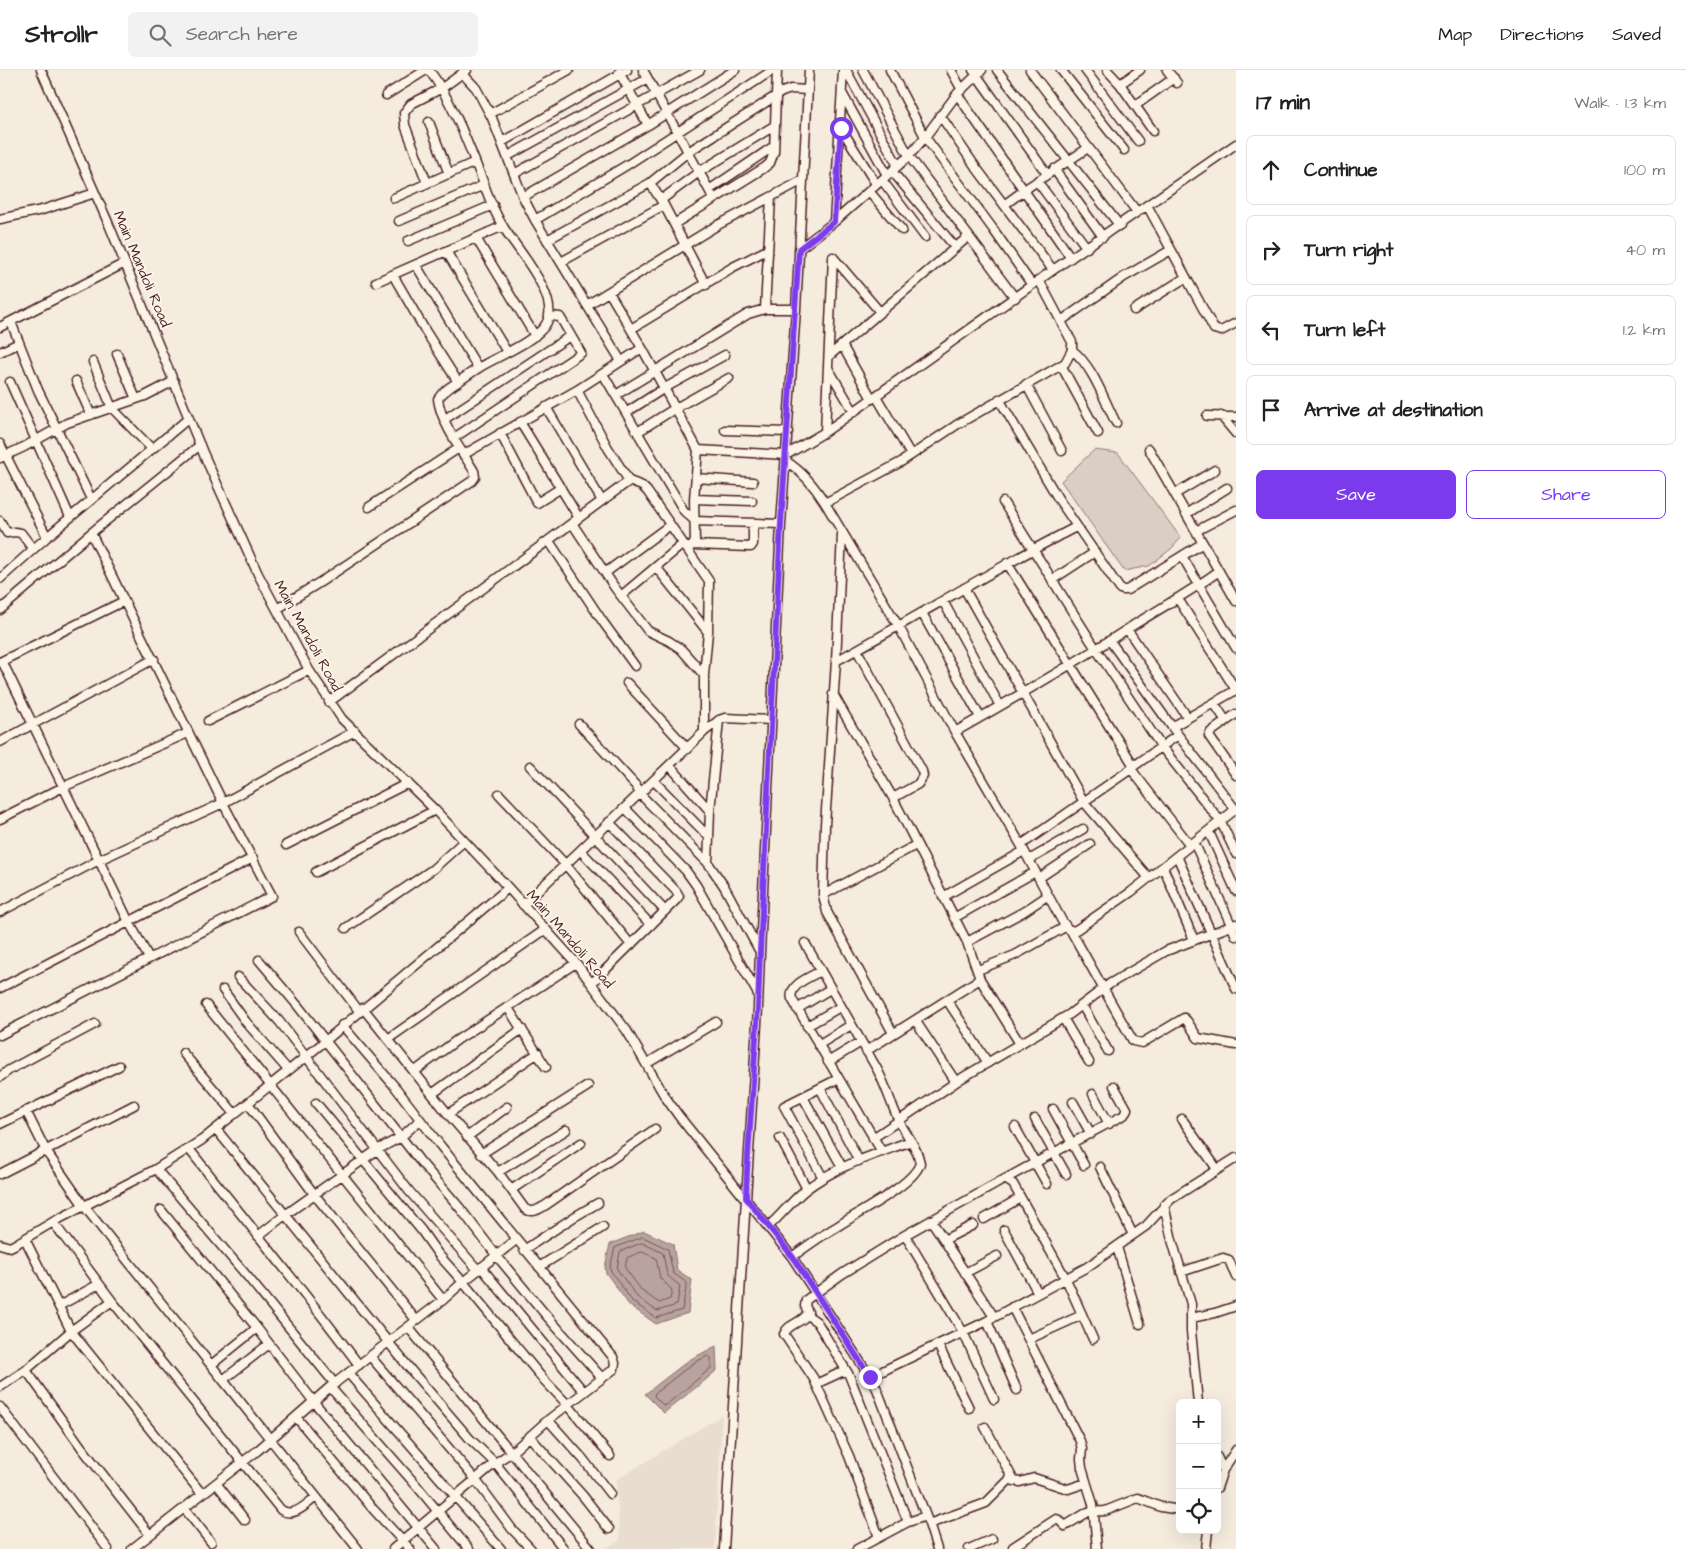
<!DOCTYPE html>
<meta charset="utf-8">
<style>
body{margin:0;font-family:"Architects Daughter",sans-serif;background:#f2f2f2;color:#202124}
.controls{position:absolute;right:15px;bottom:15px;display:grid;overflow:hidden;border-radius:8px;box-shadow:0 5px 20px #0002}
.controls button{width:45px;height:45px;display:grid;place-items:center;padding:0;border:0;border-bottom:1px solid #e0e0e0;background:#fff;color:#202124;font:25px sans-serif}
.stop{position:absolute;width:15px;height:15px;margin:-11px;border:4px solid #7c3aed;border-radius:50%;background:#fff}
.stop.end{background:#7c3aed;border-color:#fff;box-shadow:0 1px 5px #0008}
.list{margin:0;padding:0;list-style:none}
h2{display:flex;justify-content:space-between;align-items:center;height:65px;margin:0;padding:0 20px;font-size:21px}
h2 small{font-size:16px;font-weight:400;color:#757577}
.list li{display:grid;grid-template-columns:32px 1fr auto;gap:15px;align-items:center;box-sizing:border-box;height:70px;margin:0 10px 10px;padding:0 10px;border:1px solid #e0e0e0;border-radius:8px}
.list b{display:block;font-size:19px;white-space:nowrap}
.list em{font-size:16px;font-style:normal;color:#757577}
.actions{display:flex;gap:10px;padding:15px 20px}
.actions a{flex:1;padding:11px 0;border:1px solid #7c3aed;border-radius:8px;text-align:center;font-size:18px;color:#7c3aed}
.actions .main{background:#7c3aed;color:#fff}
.icon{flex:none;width:28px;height:28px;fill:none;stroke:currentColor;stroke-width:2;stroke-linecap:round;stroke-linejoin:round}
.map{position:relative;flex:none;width:1236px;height:1479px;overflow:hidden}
header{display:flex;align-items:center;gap:30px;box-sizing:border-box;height:70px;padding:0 25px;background:#fff;border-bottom:1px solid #e0e0e0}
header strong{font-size:24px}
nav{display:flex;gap:28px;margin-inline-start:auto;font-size:18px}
.search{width:350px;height:45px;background:#f2f2f2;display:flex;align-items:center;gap:12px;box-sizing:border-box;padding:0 18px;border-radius:8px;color:#757577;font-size:19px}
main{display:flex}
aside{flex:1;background:#fff}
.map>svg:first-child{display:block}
.built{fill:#e8ddd0}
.green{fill:#dbcec4;stroke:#927678}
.water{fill:#b8a39e;stroke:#8c6e70}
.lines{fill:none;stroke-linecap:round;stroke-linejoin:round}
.shore{stroke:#765459;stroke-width:1}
.minor-casing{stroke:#4a1f2b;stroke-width:11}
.minor{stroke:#fcf5e5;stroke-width:8}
.route{stroke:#7c3aed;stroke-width:6}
.labels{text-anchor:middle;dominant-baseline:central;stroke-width:4;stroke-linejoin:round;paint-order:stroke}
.street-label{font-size:15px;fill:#4a1f2b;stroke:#fcf5e5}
</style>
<header>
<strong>Strollr</strong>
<div class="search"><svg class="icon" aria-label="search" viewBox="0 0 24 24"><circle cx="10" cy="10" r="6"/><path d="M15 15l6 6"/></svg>Search here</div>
<nav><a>Map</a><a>Directions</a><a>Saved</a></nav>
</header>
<main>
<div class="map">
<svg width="1236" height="1479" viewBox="0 0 1236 1479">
<rect width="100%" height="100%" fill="#f5ecde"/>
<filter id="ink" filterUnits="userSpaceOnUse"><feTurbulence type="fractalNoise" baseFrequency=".02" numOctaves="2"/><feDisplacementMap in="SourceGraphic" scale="10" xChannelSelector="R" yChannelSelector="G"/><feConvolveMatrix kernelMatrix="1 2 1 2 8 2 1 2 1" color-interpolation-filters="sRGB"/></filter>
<g filter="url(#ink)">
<path class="built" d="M722,1345l-7,134h-110l15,-9 -4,-60z"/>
<path class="green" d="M1094,380l24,3 63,85 -10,11 -22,17 -25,5 -63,-90z"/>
<path class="water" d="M644,1161l29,13 4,26 15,10 -4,33 -32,11 -27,-19 -23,-32 -1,-6 5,-23z
M716,1276l1,24c-17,16 -36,28 -53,43l-19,-19 44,-34z"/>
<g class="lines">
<path class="shore" d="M643,1167l25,12 5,24 14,10 -5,27 -26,8 -24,-17 -21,-30 -1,-4 5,-19z
M642,1173l21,10 4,22 13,11 -3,19 -20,6 -20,-14 -20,-28 3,-17z
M642,1182l14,6 4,20 12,12 -2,9 -11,4 -17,-12 -17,-23 2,-10z
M708,1286l3,2v10l-45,37h-3l-9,-9 1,-3 37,-29z"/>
<defs>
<path id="minor" d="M41,0l69,157 94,228 54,119 51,96 33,49 93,91 67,71 74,82 51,68 37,64 14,20 114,142 78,120 7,12 52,135 8,25
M643,0l71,129
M846,0l52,96
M863,0l46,86 106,142
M951,0l11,20
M973,0l74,104
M982,0l-25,24 -32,43 68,92 39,56
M997,0l123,156
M1030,0l107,142
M1061,0l63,80
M1085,0l53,71
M1107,0l13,14 20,-14
M1167,0l10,13
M619,2l29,53
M462,3l14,15 16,30 31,79 12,23 86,141
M1120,14l33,47
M842,23l45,82
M957,24l114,164
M386,25l40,-25
M1136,35l38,-27
M490,44l79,-44
M940,45l35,51 78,104
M429,52l20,52
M841,58l35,56
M502,72l125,-72
M508,86l139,-77
M1054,99l49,68
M892,101l63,76
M514,104l186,-104
M882,110l43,57
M1037,111l50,67
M427,113l-22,-58 -1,-12 7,-9 31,-16 25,-18
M650,113l14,22 42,80
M709,120l65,-44
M869,121l33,39
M523,127l125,-72 87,-55
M394,128l81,-36
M661,130l38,-28 75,-46
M1004,135l26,-19 58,-38
M1147,135l67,124 7,2 15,-8
M0,149l42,-9 53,-17
M535,150l92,-55 146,-95
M399,151l85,-36
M834,152l9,-152
M674,154l90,-56 6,-5 4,-11 3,-82
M476,168l59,98
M547,170l103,-57 38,-31 94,-60 9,-3 16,1
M408,171l85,-36
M799,179l35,-27 75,-66 16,-19 -35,-67
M446,181l61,101
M833,187l47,55
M561,192l103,-57
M416,195l62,103
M393,205l33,57 32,50
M376,212l127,-56
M609,222l33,56 56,102
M587,235l129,-79 87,-46
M765,239l6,-112
M1134,240l51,-32
M1061,251l63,-44 47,-27
M11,252l27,68 53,109
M0,257l125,-64
M631,259l102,-62 34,-17
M842,275l30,54
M1072,280c21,16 32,50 44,73
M0,282l19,-9
M117,284l19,45
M829,286l140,-120
M93,292l19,46 40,41
M1061,295l37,68
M828,298l26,44
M603,304l81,137 11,10 86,3
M76,311l15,34
M10,312l60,135
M1026,314l36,67
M577,320l31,58 21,33 13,5 5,5 62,90 -1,51 -4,43v57
M616,325l132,-81 17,-5h31
M876,326l35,59
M999,329l60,101 61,89 3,1h4l76,-47
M546,337l56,94
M627,342l36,-23 62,-34
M1207,346l29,1
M1221,346l15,18
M445,349l125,-83
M520,352l59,96
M725,360l63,2
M639,361l35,-22 55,-31
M825,362l8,-175
M500,363l37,70 24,-15
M454,368l127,-85 -21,-36 -10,-1
M0,374l47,93
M1149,379l87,152
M463,385l114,-65 65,-42
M0,388l24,-11 43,-24 78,-27 29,-15
M786,391c17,11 28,24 39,42l74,124 56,105 66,113 41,76 6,8 6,2 5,-3 52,-36 105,-83
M696,408l57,4
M1175,424l40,-24
M694,429l58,2
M1003,432l93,147 65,97 60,76 15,32
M825,433l76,-41 57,-38 107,-61 7,-13v-8l-33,-62
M369,437l90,-59
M1186,444l41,-26
M0,451l7,12 8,-1 6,1 12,16
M572,453l43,65 33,43 21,10 12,8 23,26
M1196,461l40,-21
M842,464l-6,127 -11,164 -2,70 4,17 66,121
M549,471l54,81 32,44
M693,475l58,2 2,-3v-21
M687,479l6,-4 2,-4 -1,-42 4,-49 88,5 39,-23 228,-162 183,-126
M1182,486l54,92
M1007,493l127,203 -3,3 59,76
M656,497l52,65
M605,503l65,-48
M0,509l47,-42 142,-119
M1052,510l43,-28
M964,518l120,214 65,76
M621,526l62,-52
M1178,529l58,91
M943,531l57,105
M277,539l48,-30 147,-98 3,-4 -1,-6c-12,-20 -33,-48 -36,-72 5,-8 12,-12 20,-17 7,-5 14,-10 22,-15 17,-10 57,-27 66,-43 16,-25 -29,-75 -42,-96 -10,-15 -16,-33 -22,-49 -15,-37 -29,-77 -53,-109
M0,540l91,-77 109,-88
M922,543l58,104
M1127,559l61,89
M1110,571l62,86 63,82
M857,580l65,121 1,5 -5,8 -25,14
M2,591l127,261 20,36
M836,591c81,-44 159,-93 240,-134
M0,592l124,-61
M627,613l61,66
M833,624l60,104 74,144 13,37 40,65
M329,632l300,-221
M1214,633l12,18
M1236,644l-25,18 -2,4 27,39
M208,651l101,-51
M579,654l57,62 4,8 68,69 16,23 35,64
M1172,657l64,-37
M955,662c58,-33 117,-67 174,-104 30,-19 61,-36 90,-57
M0,672l154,-83
M530,696l135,145
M670,696l40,45
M1134,696l44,-31
M654,711l55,56
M499,724l67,71 65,80
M625,738l61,63 10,14 62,109
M0,749l63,-32 125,-54
M1209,762l27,59
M1194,772l42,94
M286,775l122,-62
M1021,775l110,-76
M581,781l70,74
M1177,786l59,133
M1029,790l54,-31
M708,793l2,-52 9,-91
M1163,797l31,73
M316,802l119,-62
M1039,808l51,-34
M823,825l93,-50
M943,827l81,-46
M523,835l181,-173 15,-12 6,-2 46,2
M0,842l99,-52 124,-57 132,-72
M954,848l81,-46
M346,858l87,-59 31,-28
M1071,861l62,110 9,2 42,-25 3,3 11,17 38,7
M299,862l60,79
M967,872l56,-30 24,-16
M259,890l39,46 121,154 41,48 36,47 49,59 57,64
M978,900l37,-15 50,-28
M821,901c-11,6 -33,14 -29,28l90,153
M238,907l41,44 130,170 69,79
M592,913l84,-83 3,-4 -3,-5 -67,-69
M0,918l253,-130
M223,920l23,32 42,48
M947,930l41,63
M206,935l237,295
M1082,935l26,46
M363,938l85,106 50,58 27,37c8,5 14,0 21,-4l109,-76
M508,938l38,59
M797,939l33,-20
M1063,948l26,44
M915,950l41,62
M342,955l54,63 43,56 174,213 2,6 -1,6 -66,51 -36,32 -17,11 -102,86
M807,956l33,-19
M0,965l272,-139 -49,-93 -132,-270
M388,969l158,-110
M818,975l33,-20
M866,981l114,-72
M183,983l52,61
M828,992l33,-20
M646,994l70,-42
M414,1002l43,-32 119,-77
M0,1007l9,-7 86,-46
M820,1018l39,73
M432,1024l90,-65
M1093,1024l16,30
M803,1027l39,70
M1073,1032l18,32
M248,1033l66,91 102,126
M316,1033l105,127 17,24 25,28 80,97 25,26 42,51
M1053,1039l31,56
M26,1041l20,40 38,55 274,343
M448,1044l90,-61
M1035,1049l31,55
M1182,1049l35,50
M0,1054l119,-58
M1015,1057l32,57
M216,1059l194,240 60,70 25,24 69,86
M467,1067l40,-30
M780,1068l27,51
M873,1068l89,-60 108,-64 41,-31 55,-32 70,-27
M189,1079c57,72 115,142 170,216
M481,1084l107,-68
M1100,1097l33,68
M156,1099l91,107 88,108
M498,1102l68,-42
M0,1104l134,-69
M823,1108l-39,-72 54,-27
M1005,1109l119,-64 3,-6 -13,-23
M511,1120l70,-47
M1164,1135l8,35 19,64v27l7,72
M161,1140l96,118 57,74 122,147
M984,1149l36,-21
M931,1150l63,97
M53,1152l59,79 169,209c13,8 24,-5 35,-13
M769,1156c12,-11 22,-24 35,-35 31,-25 70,-36 107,-50
M1004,1160l34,63
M905,1165l58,97 31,67
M258,1166l27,-21 92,-65 24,-13 19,-17
M25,1169l46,92 131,163
M944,1170l29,-15
M0,1174l10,3 4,-2 39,-23 103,-53 46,-29 122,-98 184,-154
M1117,1177l23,77
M524,1180l50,-33 24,-14
M792,1187c15,-11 30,-22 46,-31 19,-13 77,-42 82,-63 -3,-17 -14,-28 -21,-42 -8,-17 -13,-35 -22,-52l-72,-126
M481,1197l103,125
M539,1197l64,-40
M1181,1202l42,-14 6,2 7,17
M965,1203l32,-17
M59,1236l40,-22
M1012,1237l68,134 2,8 -1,10 1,9 11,36 4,45
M807,1245l10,7 32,53 59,147
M1191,1248l24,-5 21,-7
M987,1251l30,69
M408,1257l183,222
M1029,1269l53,-24
M938,1275l31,63
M370,1286l105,123 37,50 19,20
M211,1295l46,-37
M26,1300l45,-39 41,-30
M348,1303l153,176
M870,1307l117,-56 100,-54 59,-41 25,-27 65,-41
M223,1310l46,-36
M816,1314l30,-14
M0,1317l26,-17 56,78 68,87
M330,1317l86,98 53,64
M0,1337l108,142
M296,1347l77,92 37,40
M548,1350l35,39 27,35
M985,1357l29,54 6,1 14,-4 34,11 18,-6
M530,1367l53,59 26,33
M1217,1387l6,13
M216,1413l29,37
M1217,1418l6,-18 13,-20
M184,1438l27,34
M929,1454l57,-21 26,-26
M879,1467l-30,-81 -35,-77 -30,-45c4,-11 20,-11 24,-22l-3,-6 1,-6 36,-26 63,-39 100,-56 8,5 53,95 27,60
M1013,1477l43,-28 3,1 6,6 23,-14 17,-1 33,-13 23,9 19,3
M132,1479l125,-98 73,-64 113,-87 20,-18 53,-42
M724,1479l34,-541 2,-56 21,-428 15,-215 13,-239
M857,1479l51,-27 18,-6
M969,1479l23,-10
M1206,1479l2,-19"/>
</defs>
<use href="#minor" class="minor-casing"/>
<use href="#minor" class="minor"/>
</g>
</g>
<g class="lines" filter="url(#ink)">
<path class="route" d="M841,58l-7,94 -35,27 -18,275 -21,428 -2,56 -11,163 -1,27 46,58 78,121"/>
</g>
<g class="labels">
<g class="street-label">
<text transform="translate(142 199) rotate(67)">Main Mandoli Road</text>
<text transform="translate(308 566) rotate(61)">Main Mandoli Road</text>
<text transform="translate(570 869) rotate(49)">Main Mandoli Road</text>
</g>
</g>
</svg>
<div class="controls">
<button>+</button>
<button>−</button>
<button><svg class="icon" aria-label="locate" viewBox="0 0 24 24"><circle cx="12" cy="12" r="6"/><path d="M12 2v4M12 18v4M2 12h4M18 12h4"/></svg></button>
</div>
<div class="stop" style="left:841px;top:58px"></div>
<div class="stop end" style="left:870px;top:1307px"></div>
</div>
<aside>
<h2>17 min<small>Walk · 1.3 km</small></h2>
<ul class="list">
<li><svg class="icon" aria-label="ahead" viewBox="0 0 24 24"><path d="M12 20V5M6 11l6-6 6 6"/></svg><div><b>Continue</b></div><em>100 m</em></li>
<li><svg class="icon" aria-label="right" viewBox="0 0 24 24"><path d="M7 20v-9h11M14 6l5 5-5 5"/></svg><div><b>Turn right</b></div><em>40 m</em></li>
<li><svg class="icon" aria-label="left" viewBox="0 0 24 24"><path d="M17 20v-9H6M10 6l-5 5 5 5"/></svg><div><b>Turn left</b></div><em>1.2 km</em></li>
<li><svg class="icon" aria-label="arrive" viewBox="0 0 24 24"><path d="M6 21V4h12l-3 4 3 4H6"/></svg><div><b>Arrive at destination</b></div></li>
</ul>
<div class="actions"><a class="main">Save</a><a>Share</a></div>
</aside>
</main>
